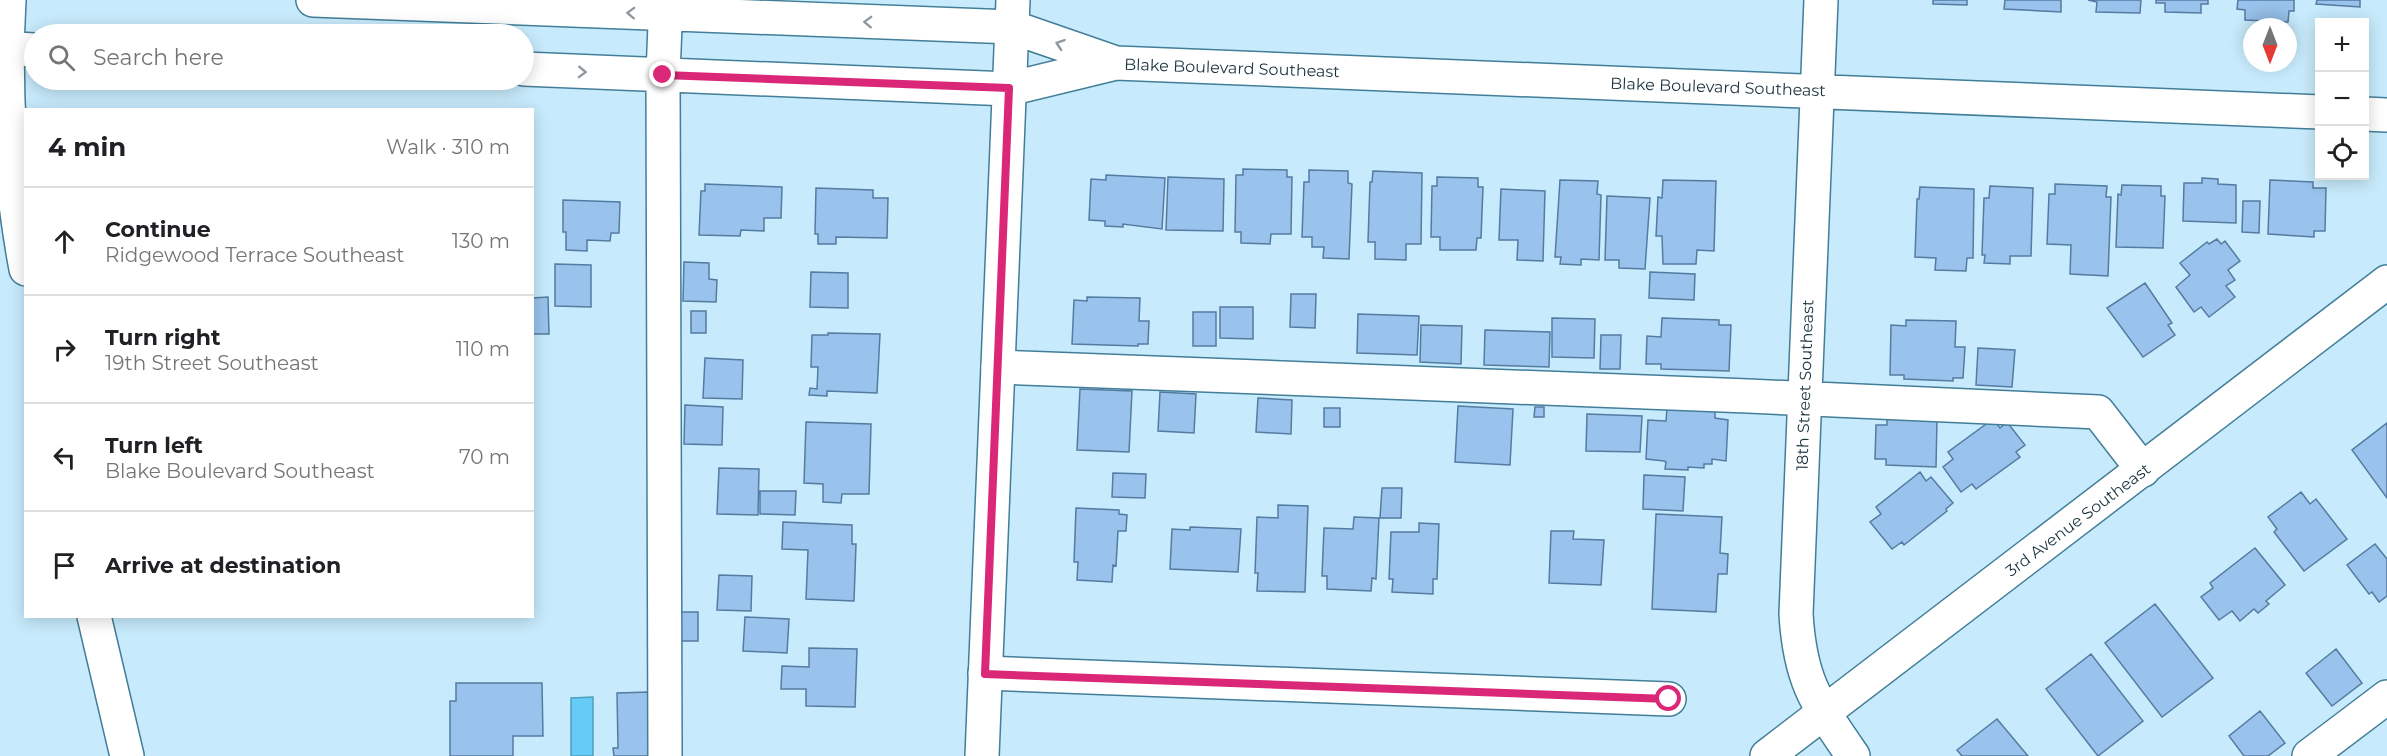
<!DOCTYPE html>
<meta charset="utf-8">
<style>
body{margin:0;font-family:Montserrat,sans-serif;background:#f2f2f2;color:#202124}
.controls{position:absolute;right:18px;top:18px;display:grid;overflow:hidden;border-radius:0px;box-shadow:0 3px 15px #0003}
.controls button{width:54px;height:54px;display:grid;place-items:center;padding:0;border:0;border-bottom:2px solid #e0e0e0;background:#fff;color:#202124;font:30px sans-serif}
.compass{position:absolute;left:2243px;top:18px;width:54px;height:54px;border-radius:50%;background:#fff;box-shadow:0 3px 15px #0003;rotate:180deg}
.stop{position:absolute;width:18px;height:18px;margin:-14px;border:4px solid #db2777;border-radius:50%;background:#fff}
.stop.end{background:#db2777;border-color:#fff;box-shadow:0 2px 6px #0008}
.list{margin:0;padding:0;list-style:none}
h2{display:flex;justify-content:space-between;align-items:center;height:78px;margin:0;padding:0 24px;font-size:26px}
h2 small{font-size:20px;font-weight:400;color:#757577}
.list li{display:grid;grid-template-columns:39px 1fr auto;gap:18px;align-items:center;box-sizing:border-box;height:108px;padding:0 24px;border-top:2px solid #e0e0e0}
.list b{display:block;font-size:22px;white-space:nowrap}
.list p{margin:0;font-size:20px;white-space:nowrap;color:#757577}
.list em{font-size:20px;font-style:normal;color:#757577}
.icon{flex:none;width:33px;height:33px;fill:none;stroke:currentColor;stroke-width:2;stroke-linecap:round;stroke-linejoin:round}
.map{position:relative;flex:none;width:2387px;height:756px;overflow:hidden}
.search{position:absolute;background:#fff;box-shadow:0 3px 15px #0003;left:24px;top:24px;width:510px;height:66px;display:flex;align-items:center;gap:15px;box-sizing:border-box;padding:0 21px;border-radius:33px;color:#757577;font-size:22px}
.panel{position:absolute;background:#fff;box-shadow:0 3px 15px #0003;left:24px;top:108px;width:510px;height:510px;border-radius:0px}
.map>svg:first-child{display:block}
.water{fill:#66ccf7;stroke:#4f9ebf;stroke-width:1.5}
.building{fill:#99c3ec;stroke:#547ba1;stroke-width:1.5}
.lines{fill:none;stroke-linecap:round;stroke-linejoin:round}
.minor-casing{stroke:#427e98;stroke-width:36}
.major-casing{stroke:#427e98;stroke-width:36}
.minor{stroke:#fff;stroke-width:33}
.major{stroke:#fff;stroke-width:33}
.oneway{stroke:#8c989e}
.route{stroke:#db2777;stroke-width:8}
.labels{text-anchor:middle;dominant-baseline:central;stroke-width:5;stroke-linejoin:round;paint-order:stroke}
.street-label{font-size:16px;fill:#19323d;stroke:#fff}
</style>
<div class="map">
<svg width="2387" height="756" viewBox="0 0 2387 756">
<rect width="100%" height="100%" fill="#c7ebfc"/>
<path class="water" d="M593,697v59h-22v-58z"/>
<path class="building" d="M1933,0h34v5l-34,-1z
M2005,0h56v12l-57,-3z
M2088,0h53l-1,13 -44,-1 1,-10z
M2156,0h52v4h-7v9l-36,-1v-9h-9z
M2238,0h56v11h-5l-1,11 -43,-2v-10l-8,-1z
M2317,0h43v7l-44,-3z
M1243,169l44,1v7h5l-1,57h-20l-1,10 -29,-1v-11h-6l1,-57h7z
M1309,170l39,1v12l4,1 -3,75 -26,-1 1,-11h-12v-10h-10l2,-55h5z
M1373,171l49,2 -1,71h-15v16l-31,-1v-17h-7l2,-60h2z
M1106,175l59,3 -3,51 -39,-5v3l-18,-1v-5l-16,-1 2,-41 15,1z
M1168,177l56,2 -1,52 -57,-1z
M1437,177l41,1v9h5l-2,51h-4l-1,12h-36v-13h-9l1,-51h5z
M2202,178l16,1v5l18,1v38l-53,-2 1,-38h18z
M1560,180l38,1 -1,13 4,1 -2,65 -18,-1v6l-21,-1 1,-7h-6z
M1663,180l53,1 -2,70 -17,-1 -1,14h-33l-1,-28h-6l2,-39 4,1z
M2270,180l43,2v6h13l-1,43h-11v6l-46,-3z
M705,184l77,3 -1,31h-17v13l-23,-1 -1,6 -41,-1 2,-44h4z
M2055,184l52,2 -1,11h5l-3,79 -38,-2 1,-29 -24,-1 2,-50h6z
M2122,185l39,1v10h4l-2,52 -47,-1 2,-53 3,1z
M1990,186l43,2 -2,68h-21v8l-26,-1 1,-8h-3l2,-57h5z
M1920,187l54,2 -1,69h-6l-1,13 -31,-1 1,-12 -21,-1 2,-58h2z
M816,188l57,2v8h15l-1,40 -51,-1v7h-18v-10h-3z
M1501,189l44,2 -2,70 -26,-1 1,-20h-19z
M1607,196l43,2 -5,71 -26,-1v-8h-14z
M563,200l57,2 -1,31h-8l-1,8 -23,-1v11l-21,-1v-18h-3z
M2243,201h17l-1,32 -17,-1z
M2217,239l4,5 4,-3 15,20 -12,9 7,10 -9,6 9,11 -26,20 -8,-10 -7,5 -18,-25 14,-12 -10,-12 27,-21 2,2z
M684,262l25,1v16l8,1 -1,22 -33,-1z
M555,264l36,1v42l-36,-1z
M811,272l37,1v35l-38,-1z
M1650,272l45,2 -1,26 -45,-2z
M2145,283l27,40 -4,2 7,10 -32,22 -36,-49z
M1291,294h25l-1,34 -25,-1z
M548,297l1,37h-17v-36z
M1087,297l53,1 -1,23h10l-1,23h-10v2l-66,-2 2,-44 13,1z
M1220,307h33v32l-33,-1z
M691,311h15v22h-15z
M1193,312h23v34h-23z
M1358,314l61,2 -2,39 -60,-2z
M1552,318l43,1 -1,39 -42,-1z
M1662,318l57,2v5h12l-2,46 -68,-2v-5h-15l1,-28 14,1z
M1906,320l50,1 -1,26h10l-2,31h-10v3l-49,-2v-4h-14l1,-50 15,1z
M1421,325l41,1 -1,38 -41,-2z
M1485,330l65,2 -1,35 -65,-2z
M828,333l52,1 -3,59 -50,-2v5l-18,-1 1,-7 7,1 1,-22h-7l1,-32h16z
M1601,335h20l-1,34h-20z
M1978,348l37,2 -3,37 -36,-2z
M705,358l38,2 -1,39 -39,-1z
M1080,389l52,2 -3,61 -52,-2z
M1160,392l36,2 -2,39 -36,-2z
M1258,398l34,2 -1,34 -35,-2z
M685,405l38,2 -1,38 -38,-1z
M1458,406l55,3 -3,56 -55,-3z
M1535,407h9v10h-10z
M1324,408h16v19h-16z
M1667,408l48,3v7l13,2 -2,41 -14,-2v5h-8v4l-16,-1v3l-23,-1 1,-7 -2,-1 -18,-2 2,-39 18,1z
M1587,414l55,2 -2,36 -54,-1z
M1887,417l50,2 -1,48 -50,-2v-6h-11l1,-34h11z
M1993,419l7,9 7,-6 18,23 -9,7 4,5 -44,32 -4,-5 -11,8 -18,-25 10,-8 -5,-7z
M806,422l65,2 -2,70h-27l-1,9 -18,-1v-18l-19,-1z
M2387,423v75l-35,-48z
M719,468l40,1 -1,46 -41,-1z
M1920,472l6,9 5,-4 22,26 -7,6 1,2 -43,34 -2,-3 -10,7 -22,-27 11,-8 -5,-7z
M1113,473l33,1 -1,24 -33,-1z
M1644,475l41,2 -2,34 -40,-2z
M1382,488h20l-1,30h-21z
M760,491h36l-1,24 -35,-1z
M2301,492l9,12 6,-5 31,40 -43,32 -30,-39 3,-3 -9,-12z
M1278,505l30,1 -3,86 -48,-1 1,-18h-3l2,-56 21,1z
M1076,508l43,2v4l8,1 -1,16h-8l-2,35 -3,-1 -1,17 -35,-2 1,-18h-4z
M1656,514l66,3 -2,36 8,1 -1,20h-9l-2,38 -64,-3z
M1354,517l25,1 -3,61 -4,-1 -1,13 -44,-2v-13h-5l2,-48 29,1z
M783,522l69,3v19h4l-2,57 -48,-2 2,-49 -26,-1z
M1419,523l20,1 -2,55h-4v15l-41,-2 1,-13h-4l2,-47h28z
M1190,527l51,2 -3,43 -68,-3 2,-40 18,1z
M1551,531h23l-1,8 31,1 -3,45 -52,-2z
M2375,544l12,15v37l-8,6 -7,-10 -3,2 -22,-29z
M2255,548l30,37 -19,16 3,3 -11,9 -4,-4 -14,12 -8,-10 -13,9 -18,-23 12,-9 -3,-5z
M719,575l33,1 -1,35 -34,-1z
M2155,604l58,74 -51,39 -57,-74z
M677,612h21v29h-22z
M745,617l44,2 -2,34 -44,-2z
M809,648l48,1 -2,58 -49,-1v-17h-25l1,-23 27,1z
M2336,649l26,34 -30,23 -26,-33z
M2091,654l52,67 -45,35 -52,-67z
M456,683h86l1,53h-30v20h-63v-55h6z
M649,692l6,64h-41l-1,-8h5l-1,-55z
M2260,711l25,32 -17,13h-24l-15,-20z
M1997,719l31,37h-66l-5,-6z"/>
<g class="lines">
<defs>
<path id="minor" d="M9,0c-5,86 1,184 17,269
M313,0l699,27 104,36
M1821,0l-25,614c4,67 20,88 57,142
M0,48l34,2
M524,69l485,20 107,-26 1204,49
M2364,114l23,1
M998,367l750,29 350,16 45,58
M94,616l33,140
M985,673l684,26
M665,756l-2,-681 3,-75
M2309,756l78,-59"/>
<path id="major" d="M982,756l31,-756
M1767,756l620,-474"/>
</defs>
<use href="#minor" class="minor-casing"/>
<use href="#major" class="major-casing"/>
<use href="#minor" class="minor"/>
<use href="#major" class="major"/>
</g>
<defs><path id="oneway-chevron" d="M-2-3.5L2.5 0L-2 3.5" fill="none" stroke-width="1.6" stroke-linecap="round" stroke-linejoin="round" transform="scale(1.5)"/></defs>
<g class="oneway">
<use href="#oneway-chevron" transform="translate(631 13) rotate(-178)"/>
<use href="#oneway-chevron" transform="translate(868 22) rotate(-178)"/>
<use href="#oneway-chevron" transform="translate(1060 44) rotate(-161)"/>
<use href="#oneway-chevron" transform="translate(582 72) rotate(2)"/>
</g>
<g class="lines">
<path class="route" d="M663,75l346,13 -24,586 684,25"/>
</g>
<g class="labels">
<g class="street-label">
<text transform="translate(1232 68) rotate(2)">Blake Boulevard Southeast</text>
<text transform="translate(1718 87) rotate(2)">Blake Boulevard Southeast</text>
<text transform="translate(1805 385) rotate(-88)">18th Street Southeast</text>
<text transform="translate(2078 520) rotate(-37)">3rd Avenue Southeast</text>
</g>
</g>
</svg>
<div class="controls">
<button>+</button>
<button>−</button>
<button><svg class="icon" aria-label="locate" viewBox="0 0 24 24"><circle cx="12" cy="12" r="6"/><path d="M12 2v4M12 18v4M2 12h4M18 12h4"/></svg></button>
</div>
<svg class="compass" viewBox="-18 -18 36 36"><path d="M0-13l5 13h-10z" fill="#e53935"/><path d="M0 13l5-13h-10z" fill="#757577"/></svg>
<div class="stop" style="left:1669px;top:699px"></div>
<div class="stop end" style="left:663px;top:75px"></div>
<div class="search"><svg class="icon" aria-label="search" viewBox="0 0 24 24"><circle cx="10" cy="10" r="6"/><path d="M15 15l6 6"/></svg>Search here</div>
<section class="panel">
<h2>4 min<small>Walk · 310 m</small></h2>
<ul class="list">
<li><svg class="icon" aria-label="ahead" viewBox="0 0 24 24"><path d="M12 20V5M6 11l6-6 6 6"/></svg><div><b>Continue</b><p>Ridgewood Terrace Southeast</p></div><em>130 m</em></li>
<li><svg class="icon" aria-label="right" viewBox="0 0 24 24"><path d="M7 20v-9h11M14 6l5 5-5 5"/></svg><div><b>Turn right</b><p>19th Street Southeast</p></div><em>110 m</em></li>
<li><svg class="icon" aria-label="left" viewBox="0 0 24 24"><path d="M17 20v-9H6M10 6l-5 5 5 5"/></svg><div><b>Turn left</b><p>Blake Boulevard Southeast</p></div><em>70 m</em></li>
<li><svg class="icon" aria-label="arrive" viewBox="0 0 24 24"><path d="M6 21V4h12l-3 4 3 4H6"/></svg><div><b>Arrive at destination</b></div></li>
</ul>
</section>
</div>
